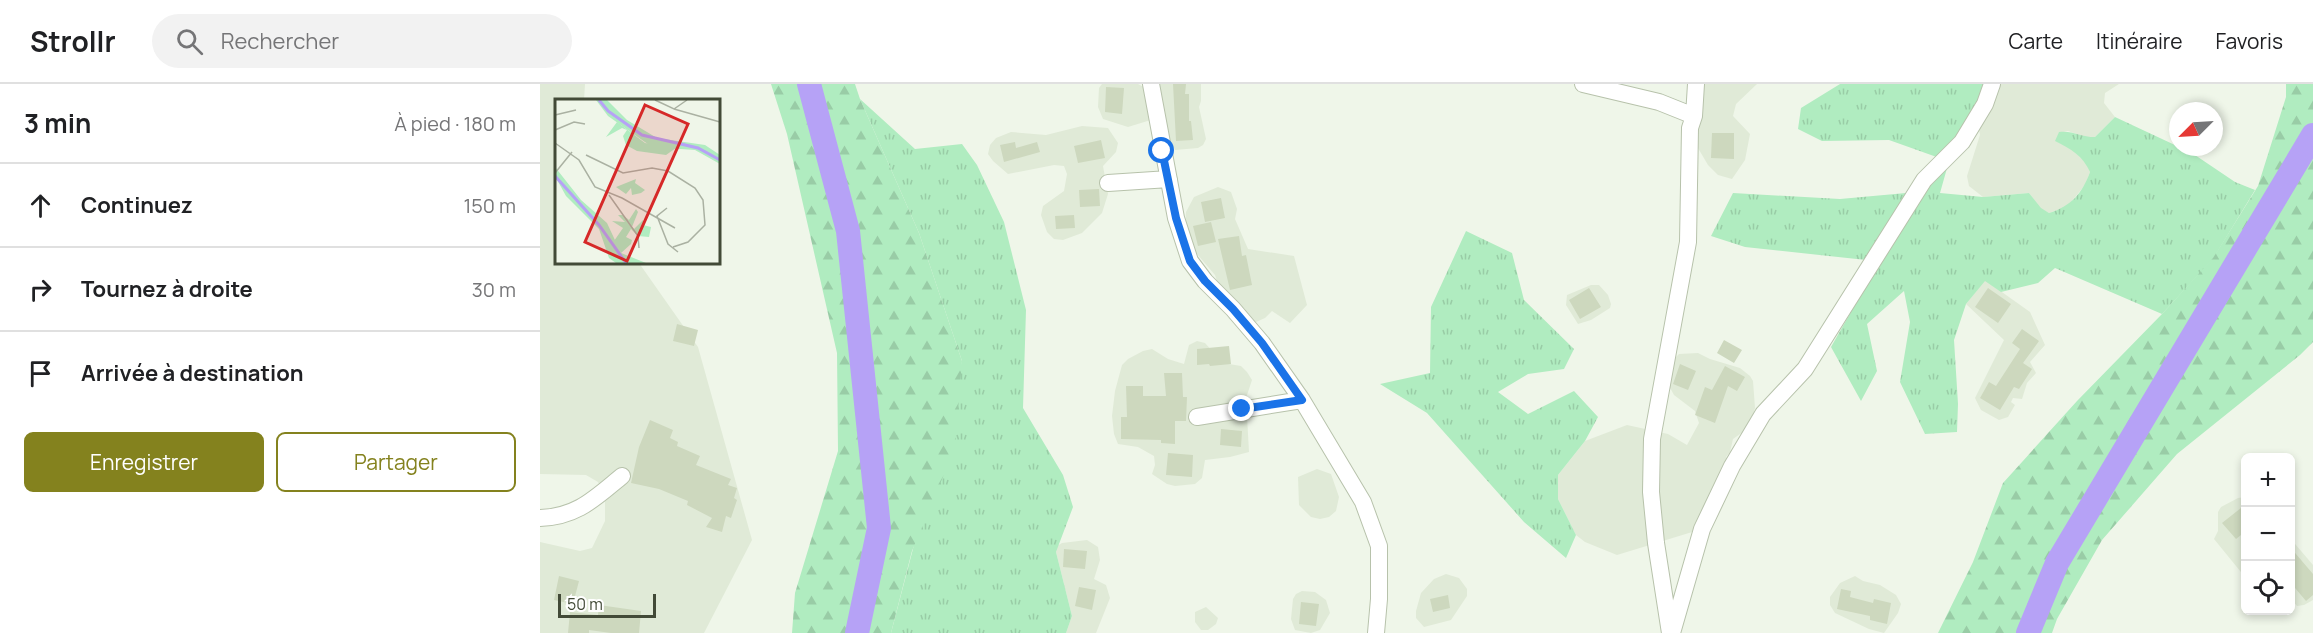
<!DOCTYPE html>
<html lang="fr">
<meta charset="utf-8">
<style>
body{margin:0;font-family:Manrope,sans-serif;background:#f2f2f2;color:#202124}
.controls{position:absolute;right:18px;bottom:18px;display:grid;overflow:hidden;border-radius:9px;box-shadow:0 3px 9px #0003}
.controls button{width:54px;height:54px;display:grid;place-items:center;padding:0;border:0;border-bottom:2px solid #e0e0e0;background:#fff;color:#202124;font:30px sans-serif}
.compass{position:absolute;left:1629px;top:18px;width:54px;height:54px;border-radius:50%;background:#fff;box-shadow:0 3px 9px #0003;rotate:246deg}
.scale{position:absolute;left:18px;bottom:15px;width:98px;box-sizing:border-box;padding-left:6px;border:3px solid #424a37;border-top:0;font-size:16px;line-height:21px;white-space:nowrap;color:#424a37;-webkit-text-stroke:4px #fff;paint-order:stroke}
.stop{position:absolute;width:18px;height:18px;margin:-14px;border:4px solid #1a73e8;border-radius:50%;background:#fff}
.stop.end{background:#1a73e8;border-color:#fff;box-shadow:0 2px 6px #0008}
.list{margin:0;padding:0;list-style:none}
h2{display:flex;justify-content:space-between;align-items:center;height:78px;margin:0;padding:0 24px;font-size:26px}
h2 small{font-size:20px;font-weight:400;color:#757577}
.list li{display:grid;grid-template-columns:39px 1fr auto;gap:18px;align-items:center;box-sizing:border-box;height:84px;padding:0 24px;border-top:2px solid #e0e0e0}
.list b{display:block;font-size:22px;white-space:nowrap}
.list em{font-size:20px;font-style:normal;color:#757577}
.actions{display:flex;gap:12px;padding:18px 24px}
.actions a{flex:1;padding:14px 0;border:2px solid #84821e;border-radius:9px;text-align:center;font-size:21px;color:#84821e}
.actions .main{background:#84821e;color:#fff}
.icon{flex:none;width:33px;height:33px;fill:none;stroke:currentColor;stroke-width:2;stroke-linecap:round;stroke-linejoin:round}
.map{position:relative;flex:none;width:1773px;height:549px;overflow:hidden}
header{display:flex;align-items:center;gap:36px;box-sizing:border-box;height:84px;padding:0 30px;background:#fff;border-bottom:2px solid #e0e0e0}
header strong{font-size:28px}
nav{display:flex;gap:33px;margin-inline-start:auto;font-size:21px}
.search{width:420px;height:54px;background:#f2f2f2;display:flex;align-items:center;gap:15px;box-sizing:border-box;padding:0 21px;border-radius:33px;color:#757577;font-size:22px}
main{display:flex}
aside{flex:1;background:#fff}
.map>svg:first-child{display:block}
.residential{fill:#e0ead7}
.grass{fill:url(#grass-tufts)}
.forest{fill:url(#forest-firs)}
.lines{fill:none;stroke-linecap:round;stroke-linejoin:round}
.river{stroke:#b6a2f6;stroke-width:24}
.building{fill:#cdd8be}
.minor-casing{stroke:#b7c2ab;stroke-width:18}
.minor{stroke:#fff;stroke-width:16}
.route{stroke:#1a73e8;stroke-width:8}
.inset-river{fill:none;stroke:#b6a2f6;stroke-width:3}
.inset-road{fill:none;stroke:#aab1a2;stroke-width:1.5}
.view{fill:#d62828;fill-opacity:0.15;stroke:#d62828;stroke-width:3}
.inset-edge{fill:none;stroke:#424a37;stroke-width:3}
</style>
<header>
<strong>Strollr</strong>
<div class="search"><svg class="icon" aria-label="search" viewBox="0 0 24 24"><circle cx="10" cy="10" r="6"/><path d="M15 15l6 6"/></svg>Rechercher</div>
<nav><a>Carte</a><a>Itinéraire</a><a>Favoris</a></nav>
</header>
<main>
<aside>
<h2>3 min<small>À pied · 180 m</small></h2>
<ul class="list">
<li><svg class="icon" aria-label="ahead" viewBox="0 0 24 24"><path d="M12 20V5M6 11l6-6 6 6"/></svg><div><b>Continuez</b></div><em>150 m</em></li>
<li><svg class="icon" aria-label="right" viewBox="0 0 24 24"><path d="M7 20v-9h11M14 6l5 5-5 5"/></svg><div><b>Tournez à droite</b></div><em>30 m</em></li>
<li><svg class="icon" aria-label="arrive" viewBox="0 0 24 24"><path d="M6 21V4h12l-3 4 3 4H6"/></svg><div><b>Arrivée à destination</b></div></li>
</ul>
<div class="actions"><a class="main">Enregistrer</a><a>Partager</a></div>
</aside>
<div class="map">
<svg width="1773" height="549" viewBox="0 0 1773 549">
<defs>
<pattern id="grass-tufts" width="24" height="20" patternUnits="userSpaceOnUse" patternTransform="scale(1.5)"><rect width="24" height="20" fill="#b0ecc0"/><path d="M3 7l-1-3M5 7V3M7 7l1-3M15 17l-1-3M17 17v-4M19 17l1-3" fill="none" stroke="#99cca6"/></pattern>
<pattern id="forest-firs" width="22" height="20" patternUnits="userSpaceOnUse" patternTransform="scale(1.5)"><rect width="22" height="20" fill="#b0ecc0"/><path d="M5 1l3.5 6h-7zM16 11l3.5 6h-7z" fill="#99cca6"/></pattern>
</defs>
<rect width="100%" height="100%" fill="#eff6e9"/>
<path class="residential" d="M0,0h45l-1,16h-28v162l83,1 59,84 54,193 -48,93h-164v-91l40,9 12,-3 13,-27v-25l-7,-14 -12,-7 -46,-1z
M562,0h36l11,6 6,-6h46v17l-2,6 7,32 -3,6 -5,3 -23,2 -11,-22 -10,-9 -26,8 -25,-8 -5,-12 1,-19z
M1153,0h64l-21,20 -3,12 17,18 -5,26 -13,19 -14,-4 -10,-10 -13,-22 3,-12z
M1456,0h123l-14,9 -1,10 11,14 -20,20h-10l-17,-6 -9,2 -3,8 17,9 13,13 4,9 -5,13 -18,22 -18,6 -8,-4 -12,-16 -46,4 -14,-11 -2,-10 13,-41 -3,-17z
M542,42l26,2 10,15 -2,9 -13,14 5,28 -6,19 -20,20 -19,7 -9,-1 -7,-7 -6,-17 2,-9 21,-15 3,-17 -3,-8 -10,-1 -46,9 -15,-13 -5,-7 2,-9 6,-7 15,-6 35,3z
M678,103l13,5 6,17 -2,10 13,30 46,7 13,49 -17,18 -18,-12 -7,7 -18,8 -18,-7 -14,-44 -18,-21 -12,-25 1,-17 8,-15z
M1445,196l45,32 15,33 -15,17 6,11 -9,10 -5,16 -9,-1 -2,4 4,3 -7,12 -9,3 -18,-10 -6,-12 29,-58 -38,-36z
M1051,201h8l9,10 3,9 -1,4 -19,12 -13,4 -12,-19 1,-10z
M657,257l8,2 18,20 18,3 6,6 5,8 -6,18 3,54 -19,5 -25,3 -3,18 -7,6 -20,2 -8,-2 -15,-10 3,-9 -1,-9 -16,-9 -20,-3 -4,-10 -2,-18 3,-25 7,-26 6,-6 15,-8 9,-2 16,10 16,5 5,-19z
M1158,269l12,6 30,9 10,8 3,5 2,27 -5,19 -17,12 -3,13 -4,5 5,7 -29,65 -85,26 -32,-13 -9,-7 -18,-36v-24l27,-34 42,-16 41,9 19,11 12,-22 -4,-12 -21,-16 -6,-11 7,-26 4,-4z
M777,385l14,5 8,23 -3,14 -7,6 -9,2 -9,-2 -12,-12 -1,-28z
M1705,413v80l-31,-38 4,-8v-19l3,-5 17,-9z
M1750,454l23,27v35l-9,5 -7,1 -6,-7z
M547,456l11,7 2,13 -6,19 12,6 4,13 -14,35h-30l6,-17 -16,-64 1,-6 5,-3z
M906,490l13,4 8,11v7l-16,24 -27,7 -8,-9v-7l5,-18 13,-14z
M1315,492l8,5 17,4 16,10 5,9 -3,9 -14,20 -15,-4 -34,-16 -5,-8v-8l10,-14z
M762,507l13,1 11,8 4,13 -10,17 -9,3 -16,-3 -4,-11 2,-20 3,-5z
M666,523l12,11 -2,6 -8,6h-7l-6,-8v-10z"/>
<path class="grass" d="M1300,0h148l-37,70 -11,39 43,4 46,-4 12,15 8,5c22,-7 33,-19 41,-41 -7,-16 -19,-23 -35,-31l4,-9c13,-2 22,5 36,5l20,-20 77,36 43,29 20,8 -42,69 -51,55 -107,-46 -17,15 -37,9 -16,-11 -19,23 -12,36 4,64 -1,28 -32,2 -25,-52 10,-60 -6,-31 -37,33 10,47 -16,30 -30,-54 37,-65 -2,-22 -121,-13 -34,-11 22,-43 107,6 77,-7 28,-32 -56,-20 -67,1 -24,-12 3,-21z
M320,15l55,50 47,-5 15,21 27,57 22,88 -3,98 40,67 10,32 -17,45 16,64 -6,17h-175l71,-272 -43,-128z
M926,147l46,22 12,47 50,49 -10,20 -36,5 -30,18 30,22 46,-23 24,26 -13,24 -27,34v24l18,36 -10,23 -42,-36 -97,-109 -47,-29 50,-11 1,-66z"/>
<path class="forest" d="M231,0h84l5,15 59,134 43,128 -7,87 -43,103 -21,82h-99l3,-40 43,-142 -1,-98 -50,-219z
M1746,0h27v258l-13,13 -123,99 -75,86 -45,79 -5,14h-114l35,-71 30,-79 74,-82 85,-87 51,-56 45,-72 28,-89z"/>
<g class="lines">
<path class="river" d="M269,0l39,147 31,297 -22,105
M1488,549l29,-70 256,-428"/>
</g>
<path class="building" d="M633,0h13l-1,10h4v27h2l2,19 -17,1z
M566,3l18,1 -2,26 -17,-2z
M1172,49h22v26l-23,-1z
M561,56l4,18 -27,5 -4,-17z
M475,58l1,6 21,-6 3,10 -36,10 -4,-17z
M559,105l1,17 -20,1 -1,-17z
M681,114l4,20 -20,4 -4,-20z
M534,131l1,13 -19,1 -1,-13z
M671,138l5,20 -18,4 -5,-20z
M699,152l3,20 4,-1 6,30 -22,5 -12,-51z
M1049,204l12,19 -21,12 -11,-19z
M1448,204l23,16 -13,19 -23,-16z
M137,240l21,6 -4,16 -21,-5z
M1482,245l17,12 -16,22 9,6 -13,20 -5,-2 -14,23 -20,-12 9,-16 7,4 24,-37 -8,-6z
M1184,256l18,10 -8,13 -17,-10z
M689,262l2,18 -21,2 -1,-2 -12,1v-16z
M1140,280l16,7 -8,19 -15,-6z
M1185,282l20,11 -8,14 -9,-5 -13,37 -20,-8 10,-28 7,3z
M624,289h18l1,24h4l-1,24h-11v23l-14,-1v-3l-40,-1v-22h6l-1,-31h17v10h23z
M110,336l23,10 -3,8 8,4 -1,4 23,10 -4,9 35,14 -3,6 9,3 -3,10 3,2 -6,18 -5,-2 -4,16 -16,-5 6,-9 -25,-13 1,-4 -29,-12 -28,-6 8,-36z
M681,345l21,2 -1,16 -21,-2z
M628,369l25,2 -1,22 -26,-2z
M1706,420v27l-10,8 -14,-16z
M1750,463l23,27v21l-7,6 -16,-19z
M524,465l23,2 -2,18 -22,-2z
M19,492l20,5 -6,23 -19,-4z
M539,503l17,3 -4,20 -17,-4z
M1301,505l10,2 -1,6 23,6 1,-4 17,4 -4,21 -17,-4v-4l-33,-7z
M908,511l2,13 -17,4 -3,-13z
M761,518l18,2 -3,22 -17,-2z
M59,521l42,6 -2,22h-28l-22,-3v3h-21l2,-21 28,3z"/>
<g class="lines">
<defs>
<path id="minor" d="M611,0l25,134 14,43 15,20 28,28 29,34 40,57 61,102 16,44v53l-3,34
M1043,0l76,18 35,14
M568,99l61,-4
M657,333l105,-17
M0,434c37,-1 55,-20 82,-42
M1130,549l-14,-90 -5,-51 1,-53 36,-197 2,-114 4,-12 2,-32
M1132,549l30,-104 30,-63 31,-52 42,-45 119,-189 38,-38 23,-38 7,-20"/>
</defs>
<use href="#minor" class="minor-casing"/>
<use href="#minor" class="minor"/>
</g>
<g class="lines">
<path class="route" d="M622,67l14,67 14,43 15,20 28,28 29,34 40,57 -60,9"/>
</g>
<g transform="translate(15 15)">
<rect width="165" height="165" fill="#eff6e9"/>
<path d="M62,23l28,21 31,5 -10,7 -29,-4 -11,-6 -3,-9 4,-6 -5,-2 -16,9zM81,80l-1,4 10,7 -4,3 -9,2 -1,-7 -5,6 -10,-7zM81,110l2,3 -6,15 2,2 9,-9v5l8,2 -2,10 -11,-1 -7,-7 -5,8 6,3 -1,4 -10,9 -7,-12 9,-13 -11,-7 13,1 -7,-7h5l6,5z" fill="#b0ecc0"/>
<path d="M41,1h11l20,20 30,18 48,7 15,10v9l-25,-14 -43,-3 -44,-31zM0,68l26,33 26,23 14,30 25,10h-30l-7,-5 -10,-29 -33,-33 -11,-20z" fill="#b0ecc0"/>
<path class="inset-river" d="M44,1l9,11 34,24 56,13 22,12M0,77l44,49 27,38"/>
<path class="inset-road" d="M100,1l19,9 13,-9M119,10l46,13M0,16l21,-5M0,31l19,-8 11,2M0,44l24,17 16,27 27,11 53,30M31,56l37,18 29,-5 16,3 27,17 8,12 2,25 -17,17 -15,5M0,74l17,-21M54,96l29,41 1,12M112,109l-10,8 11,28 10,8"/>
<path class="view" d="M90,6l43,19 -61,137 -42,-19z"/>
<rect width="165" height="165" class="inset-edge"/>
</g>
</svg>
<div class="controls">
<button>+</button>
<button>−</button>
<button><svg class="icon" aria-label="locate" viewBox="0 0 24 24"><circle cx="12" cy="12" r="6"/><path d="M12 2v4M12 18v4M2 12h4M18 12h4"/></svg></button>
</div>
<svg class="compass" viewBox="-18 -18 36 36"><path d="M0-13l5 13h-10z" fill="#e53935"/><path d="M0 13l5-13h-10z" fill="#757577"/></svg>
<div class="scale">50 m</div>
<div class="stop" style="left:622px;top:67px"></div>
<div class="stop end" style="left:702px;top:325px"></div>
</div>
</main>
